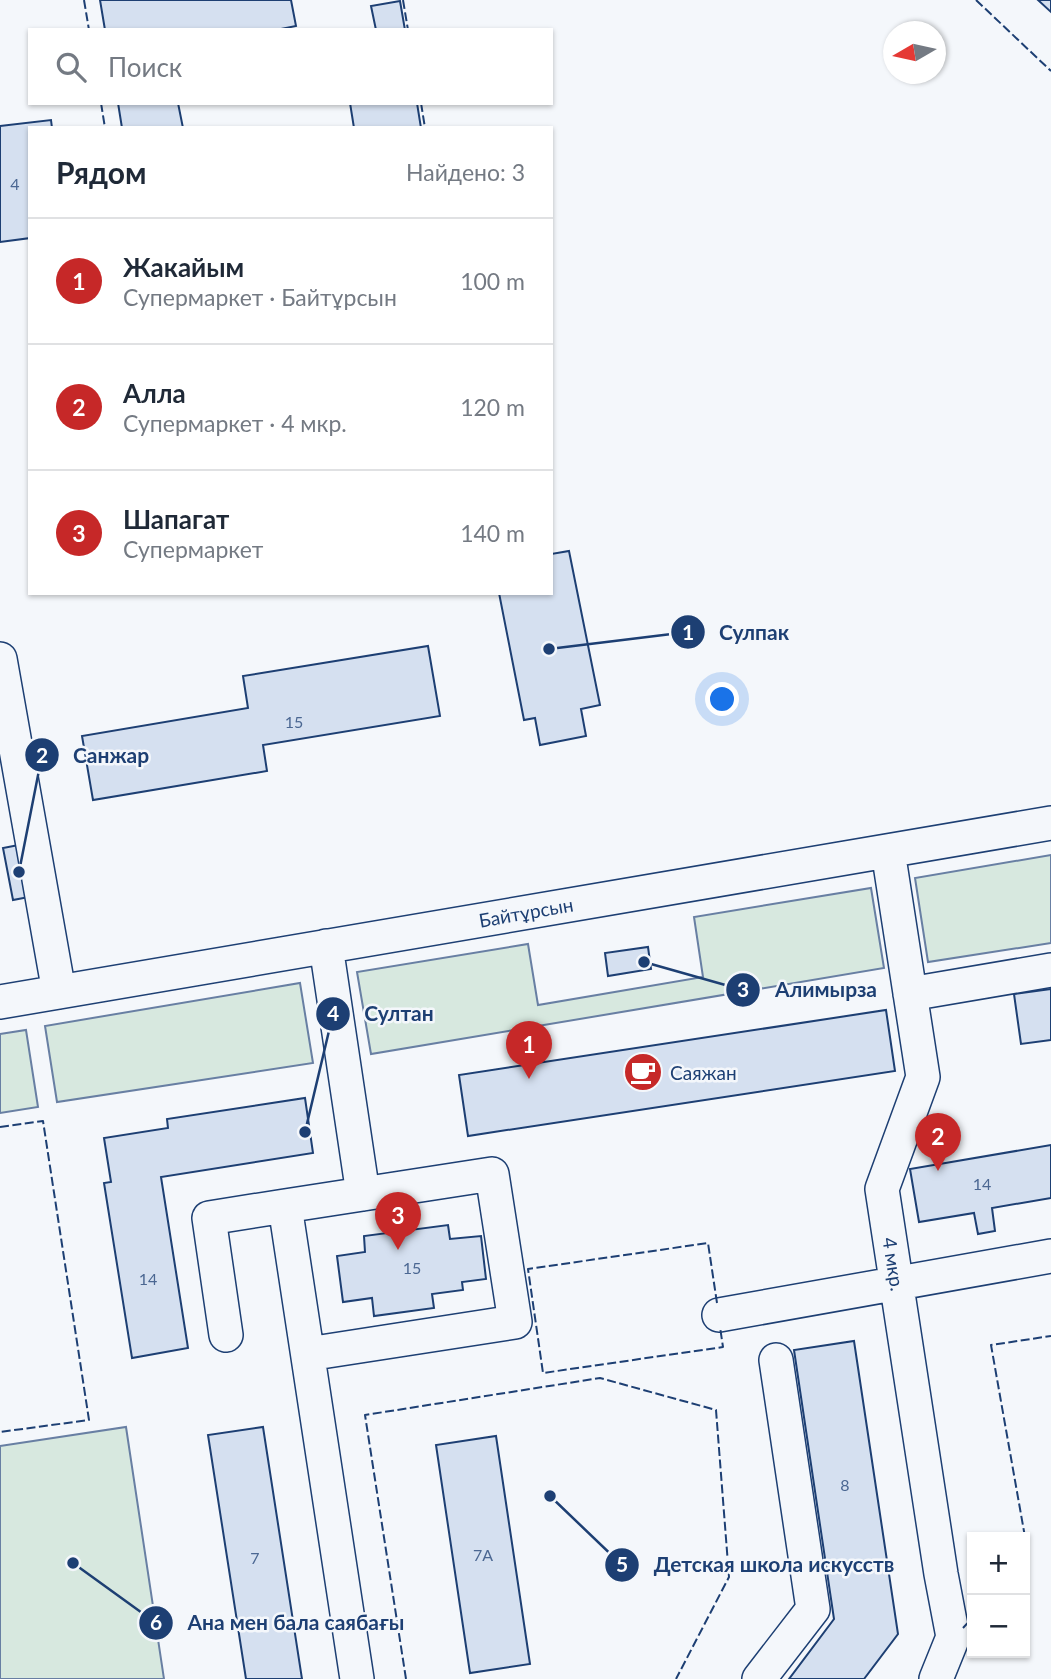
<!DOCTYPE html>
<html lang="ru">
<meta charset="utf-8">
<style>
body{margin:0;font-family:Lato,sans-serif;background:#f6f6f7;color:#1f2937}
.controls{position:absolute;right:21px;bottom:21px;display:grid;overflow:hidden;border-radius:0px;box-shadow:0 2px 5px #0004}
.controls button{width:63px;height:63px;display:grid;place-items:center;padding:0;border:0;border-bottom:2px solid #e0e1e3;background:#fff;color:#1f2937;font:35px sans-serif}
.compass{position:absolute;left:883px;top:21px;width:63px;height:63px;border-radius:50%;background:#fff;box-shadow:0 2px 5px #0004;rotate:261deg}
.you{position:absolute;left:723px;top:700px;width:24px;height:24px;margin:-18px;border:5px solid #fff;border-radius:50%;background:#1a73e8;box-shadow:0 0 0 10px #1a73e833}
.badge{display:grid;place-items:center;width:46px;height:46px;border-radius:50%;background:#c62828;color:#fff;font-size:23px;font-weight:700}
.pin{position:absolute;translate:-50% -58px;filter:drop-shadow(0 2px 4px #0008)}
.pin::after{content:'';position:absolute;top:37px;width:24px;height:21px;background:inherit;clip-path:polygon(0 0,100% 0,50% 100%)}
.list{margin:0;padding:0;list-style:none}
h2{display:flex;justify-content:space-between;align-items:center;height:91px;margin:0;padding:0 28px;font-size:30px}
h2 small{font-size:23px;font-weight:400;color:#747a83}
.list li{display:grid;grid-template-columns:46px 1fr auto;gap:21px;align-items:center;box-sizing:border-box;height:126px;padding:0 28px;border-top:2px solid #e0e1e3}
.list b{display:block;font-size:26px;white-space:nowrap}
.list p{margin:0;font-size:23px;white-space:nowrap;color:#747a83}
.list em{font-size:23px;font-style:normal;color:#747a83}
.icon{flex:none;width:38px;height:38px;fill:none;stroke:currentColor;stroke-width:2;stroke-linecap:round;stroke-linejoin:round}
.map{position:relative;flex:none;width:1051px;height:1679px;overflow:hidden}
.search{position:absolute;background:#fff;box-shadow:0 2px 5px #0004;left:28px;top:28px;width:525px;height:77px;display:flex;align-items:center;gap:18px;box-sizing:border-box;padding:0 24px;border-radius:0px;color:#747a83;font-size:26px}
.panel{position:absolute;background:#fff;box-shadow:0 2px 5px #0004;left:28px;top:126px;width:525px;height:469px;border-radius:0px}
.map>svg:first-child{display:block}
.green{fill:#d7e8df;stroke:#687fa3;stroke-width:2}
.building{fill:#d5e0f0;stroke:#1d3f73;stroke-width:2}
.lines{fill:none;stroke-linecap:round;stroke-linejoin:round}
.minor-casing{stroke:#1d3f73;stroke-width:36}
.minor{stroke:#f4f7fb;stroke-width:33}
.fence{stroke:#1d3f73;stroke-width:2;stroke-dasharray:9 3.5;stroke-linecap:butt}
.labels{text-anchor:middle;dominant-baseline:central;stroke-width:5;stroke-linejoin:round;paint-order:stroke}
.number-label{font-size:16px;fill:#4b6792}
.street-label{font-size:19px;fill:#1d3f73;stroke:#f4f7fb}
.poi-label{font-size:19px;fill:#1d3f73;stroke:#f4f7fb;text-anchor:start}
.leader{fill:none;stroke:#1d3f73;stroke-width:2.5}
.callout-dot{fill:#1d3f73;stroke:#f4f7fb;stroke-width:2.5}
.mark-label{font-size:21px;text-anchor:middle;font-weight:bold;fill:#fff}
.callout-label{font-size:21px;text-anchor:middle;font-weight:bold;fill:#1d3f73;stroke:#f4f7fb;stroke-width:5;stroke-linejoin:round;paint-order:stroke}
</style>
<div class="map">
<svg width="1051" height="1679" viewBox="0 0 1051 1679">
<rect width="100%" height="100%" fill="#f4f7fb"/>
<path class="green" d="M1051,855v88l-123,19 -13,-84z
M871,888l13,80 -513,86 -14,-82 171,-28 10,61 165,-28 -9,-60z
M300,983l13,80 -256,39 -12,-76z
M26,1030l12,77 -38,6v-79z
M126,1427l38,252h-164v-233z"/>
<path class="building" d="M100,0h191l5,26 -20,4h-171z
M1038,0h13v12z
M400,1l5,29h-29l-5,-24z
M118,103h60l5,25h-61z
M350,103h67l4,25h-67z
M51,120l1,8h-22v110l-30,4v-116z
M569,551l31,154 -19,4 5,27 -46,9 -5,-27 -11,2 -25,-127h52v-39z
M428,646l12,70 -177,29 4,26 -174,29 -11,-64 166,-28 -5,-32z
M24,844l10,52 -21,4 -10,-52z
M648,947l3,22 -43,7 -3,-23z
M1051,989v51l-30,4 -7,-50z
M886,1010l9,61 -427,65 -9,-61z
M305,1098l8,55 -152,24 27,171 -56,10 -28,-175 7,-1 -7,-44 64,-10 -1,-9z
M1051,1145v53l-59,10 3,23 -17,3 -4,-21 -55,9 -9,-53z
M448,1225l2,14 31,-3 5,43 -24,3 1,8 -31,4 2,14 -60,8 -2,-18 -29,4 -6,-46 28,-4 -1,-16z
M854,1341l44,293 -34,45h-75l45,-60 -40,-269z
M263,1427l39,252h-56l-38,-244z
M496,1436l34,228 -60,9 -34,-228z"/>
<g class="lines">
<defs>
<path id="minor" d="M0,659l59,333
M888,851l35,226 -41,112 59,385 12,63 -17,42
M326,946l37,248
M910,994l141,-24
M0,1002l1051,-179
M719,1315l332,-59
M226,1335l-17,-117 76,-12
M308,1354l207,-32 -23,-148 -207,32 72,473
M759,1679l54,-70 -37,-249"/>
</defs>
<use href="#minor" class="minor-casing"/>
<use href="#minor" class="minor"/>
<path class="fence" d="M84,0l5,30
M403,0l5,30
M976,0l75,71
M101,103l4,25
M421,103l4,25
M0,1127l43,-6 46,299 -89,12
M717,1303l-9,-60 -180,26 15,104 180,-26 -3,-20
M1025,1537l-34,-192 60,-9
M1025,1538l3,17 -3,4
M963,1628l9,-10
M406,1679l-41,-264 235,-37 116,32 13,167 -53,102"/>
</g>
<defs>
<symbol id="cafe-disc" viewBox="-11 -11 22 22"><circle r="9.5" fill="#c62828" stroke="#f4f7fb"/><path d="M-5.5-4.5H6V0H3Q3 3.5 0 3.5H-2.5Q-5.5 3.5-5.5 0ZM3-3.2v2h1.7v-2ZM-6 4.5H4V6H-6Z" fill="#fff"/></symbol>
</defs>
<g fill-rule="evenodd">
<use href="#cafe-disc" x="621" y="1050" width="44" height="44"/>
</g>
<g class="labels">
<g class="number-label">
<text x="15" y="183">4</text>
<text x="294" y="721">15</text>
<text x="982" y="1183">14</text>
<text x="412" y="1267">15</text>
<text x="148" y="1278">14</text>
<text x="845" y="1484">8</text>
<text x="483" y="1554">7А</text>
<text x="255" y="1557">7</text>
</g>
<g class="street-label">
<text transform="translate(526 912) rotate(-10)">Байтұрсын</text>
<text transform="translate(894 1264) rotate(81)">4 мкр.</text>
</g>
<g class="poi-label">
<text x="670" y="1072">Саяжан</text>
</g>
</g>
<path class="leader" d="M549 649L688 632M19 872L42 755M644 962L743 990M305 1132L333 1014M550 1496L622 1565M73 1563L156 1623"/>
<g class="callout-dot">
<circle cx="549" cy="649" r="7"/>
<circle cx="19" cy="872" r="7"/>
<circle cx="644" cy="962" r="7"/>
<circle cx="305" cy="1132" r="7"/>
<circle cx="550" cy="1496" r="7"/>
<circle cx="73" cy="1563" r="7"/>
<circle cx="688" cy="632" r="18"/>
<circle cx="42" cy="755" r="18"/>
<circle cx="743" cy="990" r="18"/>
<circle cx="333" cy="1014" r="18"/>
<circle cx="622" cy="1565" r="18"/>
<circle cx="156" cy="1623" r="18"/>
</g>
<g class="mark-label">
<text x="688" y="640">1</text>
<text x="42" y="763">2</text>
<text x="743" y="997">3</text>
<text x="333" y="1021">4</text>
<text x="622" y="1572">5</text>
<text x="156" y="1630">6</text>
</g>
<g class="callout-label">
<text x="754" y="640">Сулпак</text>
<text x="111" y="763">Санжар</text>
<text x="826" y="997">Алимырза</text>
<text x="399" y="1021">Султан</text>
<text x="774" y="1572">Детская школа искусств</text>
<text x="296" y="1630">Ана мен бала саябағы</text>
</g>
</svg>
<div class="controls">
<button>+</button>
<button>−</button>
</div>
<svg class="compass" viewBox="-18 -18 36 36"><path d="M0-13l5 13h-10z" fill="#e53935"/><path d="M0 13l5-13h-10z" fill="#747a83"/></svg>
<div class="you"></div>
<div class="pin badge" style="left:529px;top:1079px">1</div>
<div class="pin badge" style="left:938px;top:1171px">2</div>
<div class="pin badge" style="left:398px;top:1250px">3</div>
<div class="search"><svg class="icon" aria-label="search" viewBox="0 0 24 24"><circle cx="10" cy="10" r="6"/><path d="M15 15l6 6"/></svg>Поиск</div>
<section class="panel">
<h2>Рядом<small>Найдено: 3</small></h2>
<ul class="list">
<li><span class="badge">1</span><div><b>Жакайым</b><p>Супермаркет · Байтұрсын</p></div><em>100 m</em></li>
<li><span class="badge">2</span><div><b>Алла</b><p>Супермаркет · 4 мкр.</p></div><em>120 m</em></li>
<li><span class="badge">3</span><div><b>Шапагат</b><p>Супермаркет</p></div><em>140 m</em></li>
</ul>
</section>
</div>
